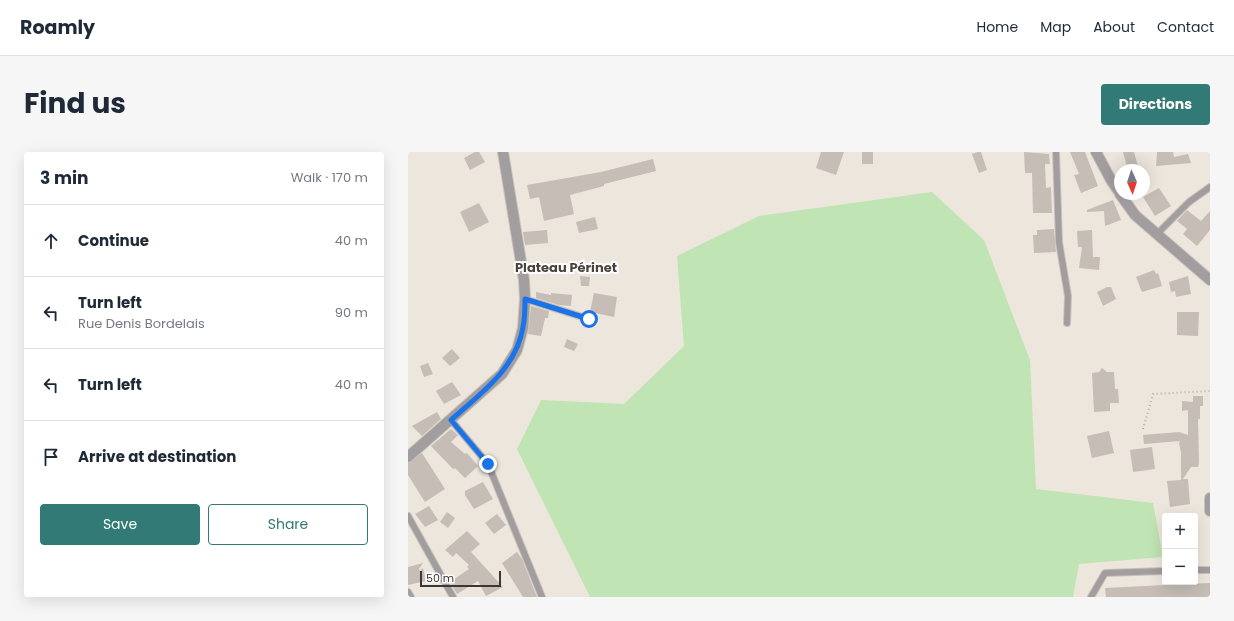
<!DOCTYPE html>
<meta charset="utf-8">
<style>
body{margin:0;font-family:Poppins,sans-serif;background:#f6f6f7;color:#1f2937}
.controls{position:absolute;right:12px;bottom:12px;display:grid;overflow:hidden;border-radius:4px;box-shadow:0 4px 16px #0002}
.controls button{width:36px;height:36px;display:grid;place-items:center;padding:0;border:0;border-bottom:1px solid #e0e1e3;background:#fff;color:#1f2937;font:20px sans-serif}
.compass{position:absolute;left:706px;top:12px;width:36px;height:36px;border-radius:50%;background:#fff;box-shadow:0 4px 16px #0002;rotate:177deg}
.scale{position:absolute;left:12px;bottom:10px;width:81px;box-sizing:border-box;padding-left:4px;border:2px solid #3b3834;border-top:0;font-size:11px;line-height:14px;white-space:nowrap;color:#3b3834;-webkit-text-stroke:3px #fff;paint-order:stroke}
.stop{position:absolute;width:12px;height:12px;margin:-9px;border:3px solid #1a73e8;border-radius:50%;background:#fff}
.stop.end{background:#1a73e8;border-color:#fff;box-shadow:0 1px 4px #0008}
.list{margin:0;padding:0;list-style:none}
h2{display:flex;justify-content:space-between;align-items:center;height:52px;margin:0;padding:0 16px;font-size:17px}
h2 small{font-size:13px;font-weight:400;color:#747a83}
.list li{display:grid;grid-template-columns:26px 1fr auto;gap:12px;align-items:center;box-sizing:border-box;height:72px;padding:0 16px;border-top:1px solid #e0e1e3}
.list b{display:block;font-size:15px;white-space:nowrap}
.list p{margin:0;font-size:13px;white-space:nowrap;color:#747a83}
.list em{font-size:13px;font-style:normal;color:#747a83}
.actions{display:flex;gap:8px;padding:12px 16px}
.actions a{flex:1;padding:9px 0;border:1px solid #327a75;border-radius:4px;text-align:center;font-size:14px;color:#327a75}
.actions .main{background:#327a75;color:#fff}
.icon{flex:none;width:22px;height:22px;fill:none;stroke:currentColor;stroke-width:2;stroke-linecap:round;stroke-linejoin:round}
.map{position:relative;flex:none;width:802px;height:445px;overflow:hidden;border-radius:4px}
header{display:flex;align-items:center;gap:24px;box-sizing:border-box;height:56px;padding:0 20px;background:#fff;border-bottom:1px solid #e0e1e3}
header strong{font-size:19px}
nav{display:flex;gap:22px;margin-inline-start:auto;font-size:14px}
.intro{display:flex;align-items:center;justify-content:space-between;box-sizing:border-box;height:96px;padding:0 24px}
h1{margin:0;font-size:28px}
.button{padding:10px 18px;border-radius:4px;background:#327a75;color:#fff;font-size:14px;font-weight:700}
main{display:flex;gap:24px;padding:0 24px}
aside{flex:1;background:#fff;border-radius:4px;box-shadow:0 4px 16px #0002}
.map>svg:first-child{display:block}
.green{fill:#c0e4b3}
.building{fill:#c5bdb6}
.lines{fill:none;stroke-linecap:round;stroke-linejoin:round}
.service-casing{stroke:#c9c3bb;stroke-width:8}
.minor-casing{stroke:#c9c3bb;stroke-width:12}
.path{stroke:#b3aea6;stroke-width:2;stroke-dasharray:1 3;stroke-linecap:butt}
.service{stroke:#a29d9e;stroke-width:6}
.minor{stroke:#a29d9e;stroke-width:10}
.route{stroke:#1a73e8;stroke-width:5}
.labels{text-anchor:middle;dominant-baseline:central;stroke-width:4;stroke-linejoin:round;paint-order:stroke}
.neighbourhood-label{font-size:13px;font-weight:bold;fill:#48433c;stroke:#fff}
</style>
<header>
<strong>Roamly</strong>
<nav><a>Home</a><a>Map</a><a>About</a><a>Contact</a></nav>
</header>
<div class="intro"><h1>Find us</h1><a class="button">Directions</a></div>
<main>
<aside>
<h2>3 min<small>Walk · 170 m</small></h2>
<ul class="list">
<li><svg class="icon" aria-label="ahead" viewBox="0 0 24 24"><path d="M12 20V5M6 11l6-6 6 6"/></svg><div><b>Continue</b></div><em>40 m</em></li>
<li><svg class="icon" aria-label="left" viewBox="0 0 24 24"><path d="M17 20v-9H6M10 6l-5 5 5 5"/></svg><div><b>Turn left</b><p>Rue Denis Bordelais</p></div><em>90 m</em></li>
<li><svg class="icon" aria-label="left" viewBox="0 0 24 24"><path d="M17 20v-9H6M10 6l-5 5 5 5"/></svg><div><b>Turn left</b></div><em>40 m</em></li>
<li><svg class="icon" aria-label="arrive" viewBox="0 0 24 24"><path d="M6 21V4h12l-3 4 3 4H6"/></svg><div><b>Arrive at destination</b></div></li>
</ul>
<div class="actions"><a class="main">Save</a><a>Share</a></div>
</aside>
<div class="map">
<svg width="802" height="445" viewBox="0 0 802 445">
<rect width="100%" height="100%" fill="#ede6dd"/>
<path class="green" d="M524,40l52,48 46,120 6,129 117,14 10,54 -84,7 -6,33h-483l-73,-148 24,-49 83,4 60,-58 -7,-90 82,-40z"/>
<path class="building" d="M67,0h4l6,10 -15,8 -6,-12z
M413,0h23l-8,23 -20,-7z
M454,0h11v12h-11z
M570,0h3l6,18 -8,3 -7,-19z
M616,0l25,2 1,10h-5l1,24 5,-1 1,26h-19l-1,-40h-7z
M662,0h15l13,34 -17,7 -7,-18 5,-1z
M715,0h11l5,18h-11z
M749,0h16l1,5 14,-3 3,9 -35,3z
M245,7l3,12 -52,13v2l-34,9 4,19 -30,7 -5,-24 -9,2 -3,-14 74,-13z
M751,36l12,18 -16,10 -12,-19z
M705,48l8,20 -16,6 -1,-15 -17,1v-2z
M71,51l10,19 -20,10 -9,-20z
M779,58l14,11 9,-10v19l-13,16 -14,-12 4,-5 -10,-8z
M187,65l3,12 -19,4 -3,-11z
M646,77l2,23 -22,1 -1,-18h4v-5z
M139,78l1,13 -23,2 -2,-13z
M684,78l1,27h7l-1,13 -20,-2 3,-21h-4l-1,-16z
M746,118l2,4 2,-1 4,13 -20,6 -6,-15z
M172,124l10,1 -1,9h-8z
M780,124l3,18 -15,3 -1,-6 -4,1 -2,-10z
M699,135h4l5,12 -13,7 -6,-14z
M128,140l15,3v-2l21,2 -1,11 -12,-1 -23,-7z
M186,141l23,4 -3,20 -24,-5z
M123,154l18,5 -1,7h-3l-4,18 -13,-2z
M769,160h22l-1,24 -21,-1z
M159,187l11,5 -4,7 -10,-4z
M44,197l8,9 -10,8 -8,-8z
M20,211l5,11 -9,3 -4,-11z
M694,216l5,4h7l1,17h3l1,14h-9v8l-16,1 -2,-39 7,-1z
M44,230l9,13 -17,9 -8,-13z
M785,244h10v10h-3v13h-2l1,43 -1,5h-7l-8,12h5l2,25 -20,3 -3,-26 14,-1v-28l-2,-9 1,-2 -36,3 -1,-9 36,-3 9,3v-25l-6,1v-10l11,1z
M29,260l4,7 -19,17 -10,-10z
M43,277l7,6 -7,7 14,12 2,-1 11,13 -13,12 -10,-10 -2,1 -22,-23z
M701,279l5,22 -22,5 -5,-22z
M744,295l3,22 -22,3 -3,-22z
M14,301l23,36 -20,13 -17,-27v-12z
M75,330l10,17 -19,10 -9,-14v-4z
M21,354l9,14 -13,7 -10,-13z
M39,360l8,6 -7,10 -8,-6z
M89,362l9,11 -12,9 -9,-11z
M59,379l13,13 -9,8 32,35 -17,9 -8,-15 -21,13 -7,-12 19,-13 -2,-2 2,-2 -13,-12 -3,4 -8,-7z
M109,400l5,7 15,38h-14l-21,-34z
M15,411l-4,6 1,2 3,-3 3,13 -18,4v-18z
M757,430h22v2l23,-1v14h-104l-1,-9 60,-3z"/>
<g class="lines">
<defs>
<path id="service" d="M648,0l3,90 9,54 -1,27
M748,83l33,-33 21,-15
M117,147l64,20
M43,268l37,44 54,133
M0,364l45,81
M787,418h15
M0,440l3,5
M683,445l14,-24 60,-2"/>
<path id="minor" d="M688,0l15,28 9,13
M712,42l15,21 75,65
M0,305l94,-83 15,-24 6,-22 2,-29 -1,-19 -21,-128
M802,346v13"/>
</defs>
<use href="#service" class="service-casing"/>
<use href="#minor" class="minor-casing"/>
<path class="path" d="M735,277l10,-35 57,-3"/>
<use href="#service" class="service"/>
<use href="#minor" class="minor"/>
</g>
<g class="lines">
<path class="route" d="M80,312l-37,-44c30,-27 65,-51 72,-93 2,-9 2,-18 2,-28l64,20"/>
</g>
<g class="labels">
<g class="neighbourhood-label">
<text x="158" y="115">Plateau Périnet</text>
</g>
</g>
</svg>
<div class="controls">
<button>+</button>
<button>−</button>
</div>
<svg class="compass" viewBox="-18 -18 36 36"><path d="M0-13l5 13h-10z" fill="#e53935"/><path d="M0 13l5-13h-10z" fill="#747a83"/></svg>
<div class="scale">50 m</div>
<div class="stop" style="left:181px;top:167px"></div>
<div class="stop end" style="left:80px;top:312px"></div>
</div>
</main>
